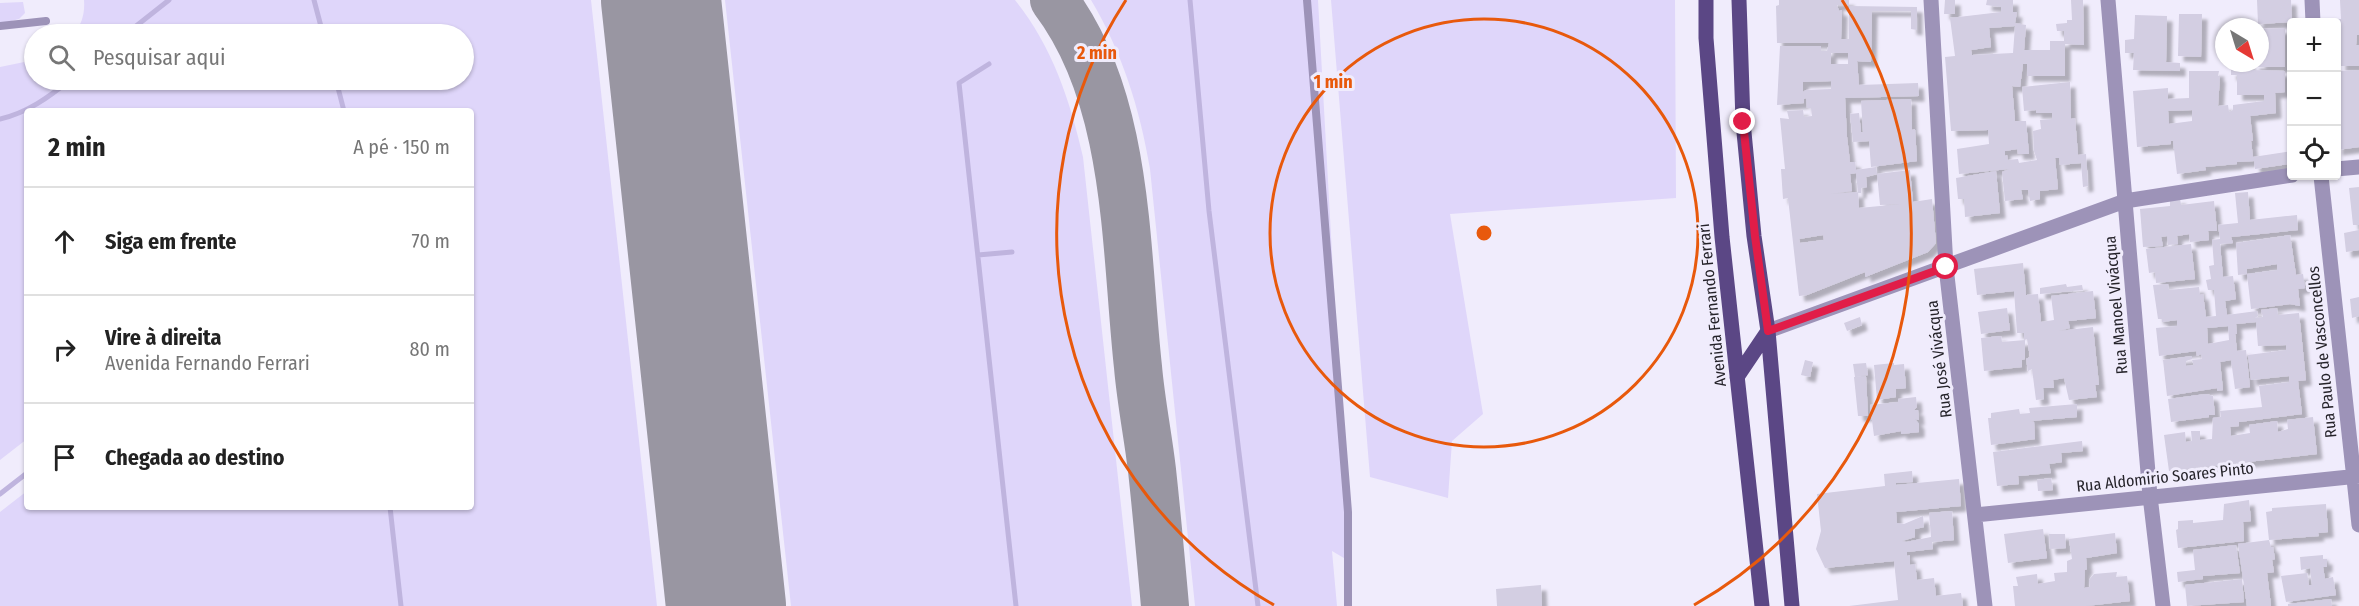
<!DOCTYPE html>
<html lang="pt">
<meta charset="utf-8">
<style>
body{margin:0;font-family:"Fira Sans Condensed",sans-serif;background:#f2f2f2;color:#222}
.controls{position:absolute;right:18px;top:18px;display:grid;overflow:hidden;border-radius:6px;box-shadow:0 2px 4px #0004}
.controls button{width:54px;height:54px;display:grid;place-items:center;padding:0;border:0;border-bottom:2px solid #e0e0e0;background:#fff;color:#222;font:30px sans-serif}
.compass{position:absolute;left:2215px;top:18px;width:54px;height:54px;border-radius:50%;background:#fff;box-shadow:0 2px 4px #0004;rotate:142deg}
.stop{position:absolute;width:18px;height:18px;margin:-14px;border:4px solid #e11d48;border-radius:50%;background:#fff}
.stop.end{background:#e11d48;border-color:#fff;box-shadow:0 2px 6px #0008}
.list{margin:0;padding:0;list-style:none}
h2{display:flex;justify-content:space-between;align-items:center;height:78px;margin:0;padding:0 24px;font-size:26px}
h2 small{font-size:20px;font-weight:400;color:#767676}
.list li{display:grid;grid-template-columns:39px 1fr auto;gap:18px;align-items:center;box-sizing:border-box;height:108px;padding:0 24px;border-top:2px solid #e0e0e0}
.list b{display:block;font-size:22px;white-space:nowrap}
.list p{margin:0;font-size:20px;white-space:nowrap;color:#767676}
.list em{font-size:20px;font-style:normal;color:#767676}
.icon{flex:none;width:33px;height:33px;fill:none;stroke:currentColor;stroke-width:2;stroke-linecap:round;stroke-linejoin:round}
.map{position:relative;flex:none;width:2359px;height:606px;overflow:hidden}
.search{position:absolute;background:#fff;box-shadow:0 2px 4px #0004;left:24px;top:24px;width:450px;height:66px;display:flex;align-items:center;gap:15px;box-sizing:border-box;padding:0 21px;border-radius:33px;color:#767676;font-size:22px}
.panel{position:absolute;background:#fff;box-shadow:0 2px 4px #0004;left:24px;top:108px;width:450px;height:402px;border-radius:6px}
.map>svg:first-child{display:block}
.green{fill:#dfd6fa}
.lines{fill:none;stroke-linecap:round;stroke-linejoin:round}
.stream{stroke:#bfb4de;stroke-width:5}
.taxiway{stroke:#9996a2;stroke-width:48}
.runway{stroke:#9996a2;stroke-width:120}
.building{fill:#d3cee2;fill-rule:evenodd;filter:url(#shadow)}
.lane{stroke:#9d93b8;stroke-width:8}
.street{stroke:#9d93b8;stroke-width:15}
.primary{stroke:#5b4785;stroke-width:15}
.route{stroke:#e11d48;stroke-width:8}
.ring{fill:none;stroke:#e8590c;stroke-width:3}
.labels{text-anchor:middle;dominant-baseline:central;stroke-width:6;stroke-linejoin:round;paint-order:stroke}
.street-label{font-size:16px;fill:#25232a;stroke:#f0ecfc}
.centre{fill:#e8590c;stroke:#f0ecfc;stroke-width:3}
.ring-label{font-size:18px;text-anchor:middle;font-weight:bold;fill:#e8590c;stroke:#f0ecfc;stroke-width:6;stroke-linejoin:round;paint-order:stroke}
</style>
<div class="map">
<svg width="2359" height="606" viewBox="0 0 2359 606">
<defs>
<filter id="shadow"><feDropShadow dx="5.5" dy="5.5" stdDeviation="1.5" flood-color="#0004"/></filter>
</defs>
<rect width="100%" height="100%" fill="#f0ecfc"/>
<path class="green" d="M84,0h507l66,606h-657v-94l27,-21v16h444v-396h-444v328l-27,21v-393l34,-7v20h430v-46h-391c9,-9 12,-21 11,-34z
M725,0h290c37,46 55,100 68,157l49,449h-341z
M1091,0h227l31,561 -17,-10 5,55h-142l-45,-437c-10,-60 -28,-117 -59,-169z
M1331,0h344l1,198 -226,16 33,200 -31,27 -4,57 -78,-21z
M23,2l2,11 -6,6 -19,5v-21z"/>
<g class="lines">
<path class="stream" d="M314,0l9,34
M1190,0l19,211 49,395
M126,34l43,-34
M989,64l-30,19 57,523
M336,80l8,31
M0,119c27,-6 49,-22 70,-39
M978,255l34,-3
M0,494l27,-21
M390,507l11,99"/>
<path class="taxiway" d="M1054,0c76,100 71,248 84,367 3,35 10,69 14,103 5,46 9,91 13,136"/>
<path class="runway" d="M661,0l65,606"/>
</g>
<path class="building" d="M1779,0h70v5h-12l2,6 3,-1 -1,29h8v-33l68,1v23l-6,-1v-18h-39l-1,51 -14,-1 2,24 59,-2 1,13 -74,2 2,39 3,25h5l1,8 20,-3 1,7 33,-4 3,32 19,-3 4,44 -8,9 -63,25v-5l-58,23 -8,1 -11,-98 -5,1 -2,-30h4l-5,-51 9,1 -2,-8 16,-1 1,7 8,-1 -1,-8h-4l-1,-10 -2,1v4l-27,2 3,-59h41v5h6l2,-8h-52l-1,-37 3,-1zM1831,53h17v11h-17zM1831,81v8l-25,1 -3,2v-10zM1856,173l2,20h3v-5l6,-1 -1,-10 11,-3 3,31 21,-1 -42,4 -1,-16 -27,2 21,-3 -2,-17zM1823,235l1,5 -24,3 -1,-4z
M1945,0h10v14h-11z
M1987,0h26v12h4l-2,11 11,2 -2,25h26v-9h14v-10h-7l-1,-7 11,-1v-3h5l-1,-20h12l1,45 -19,-1v32h-38v-12h-4l-3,23 -8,-1 3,35h11l3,33h-11l-1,-5 -12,2v5l2,-1 1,5 10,-1 1,4 18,-3 -3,-9 -1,-20 8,-2 -1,-9 12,-1v-6h-16v-3l-12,1 -2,-24 48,-5 1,37 4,-1 3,37 8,-1 2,32 -5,1 -2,-24 -21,2 -1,-7h-4l3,31 -18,2v8l-10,2 -2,-11h-7l2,9 -18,2 -3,-29 7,-3 -50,5 -2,-25 32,-5 -1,-14 -37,1 -6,-74 10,-1 -5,-38 51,-6v-5l-15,-2zM2015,26l-2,27 -41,2 -1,-5 20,-3 -2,-19z
M2257,0h34l1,22 -34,2z
M2340,0h19v35h-2l-1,10h3v21h-19l1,-32h-4v-15h4z
M2179,14h23l-1,43 -23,-1z
M2135,15l32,1 -1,46 14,1v8l-47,-1 1,-17h-9v-13l9,-1z
M2285,28v39h-31v-4h6v-34z
M2240,63h10l1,7 34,1v21l-10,1 1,20 -26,3 3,25h-2l2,16 39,-6v10l-3,3 -34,5 -1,-8 -17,1v2l-32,3 1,3 -29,4 -4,-33h-2v3l-34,3 -4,-56 35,-3v11l21,-1v-27h30l-1,5h2l-2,30 10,-1 1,7 4,-2v-5l31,-4v-6h-27v-20h-6v-5l9,-1zM2192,110v11l-23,3 -1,-13z
M2359,70v77l-22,3 1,-79z
M1911,99l1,31 3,-1 2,32 -46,6 -2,-26 -16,1 -3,-28 9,-1 2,19h2l-2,-31z
M1996,171l4,42 -35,4 -1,-18h-6l-2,-21z
M2359,187v38h-6l-4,-37z
M2248,192l2,28 47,-5 1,15 -67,7 2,6 -13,1 3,33 10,-1 3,23 -11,2 2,14 30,-4 1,5 -3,2 8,-1 -2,-7 16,-2 1,7 21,-2 7,67 -8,1 4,33 -63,8v4l-9,1 1,9 19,-3 -1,-8 28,-4 1,11 10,-3 -1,-9 26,-3 4,37 -148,17 -5,-36 21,-3 1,10 6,-1 -1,-10h9v9l12,-1 1,-21 8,-1 -1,-6 42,-4 -3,-21 30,-4v-6l-38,4 -3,-25 38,-5v-5l-28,1 -2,-24 -20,2 1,10h-2l2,17 9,-1 4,37 -15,2 -4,-29 -11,2 3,28 -6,1v-3l-50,8 -4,-36 29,-4v3l-6,2v5l8,-1 -2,-5 10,-1 -1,-5 -4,2 -1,-5 -37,5 -3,-28 21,-2v-6l-15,2v-3h-4l-5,-34 15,-1 1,6 30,-3 1,8 3,-1 3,23 10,-1 -2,-26h-6l-2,-10 5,-1 -2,-13 5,-1 -2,-25 8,-1 -2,-14 20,-2 -3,-30zM2228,326l1,14 -21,4 -1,-16z
M2180,198l1,7 33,-4 3,30h-9l1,9 -19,2 -1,-8 -12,2 1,8 -10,1 -1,-9 -6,1 2,9 -20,1 -3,-38 30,-3v-6z
M2359,230v20l-13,2 -2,-19z
M2290,235l6,40 7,-1 2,14 -7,1 2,17 -10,-2 -39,5 -4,-35 30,-4v-6l-30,5v5l-9,1 -2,-32z
M2191,244l4,35 -39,4 -1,-11 -6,1 -3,-24z
M2023,263l3,32 12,-1 3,28 13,-2 -3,-24 42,-5 3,27 -28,3 2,7 -11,3 34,-4 6,58h-4l2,12 -28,3 -5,-22 -11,2 1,8h-11l1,11 -8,1 -4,-31 -4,2 -2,-12 4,-2 -3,-18 -3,1v-7h-7l-3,-42 -37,4 -3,-26z
M2066,284l1,3 15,-2 1,5 -43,4v-6z
M2359,297v19l-7,2 -2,-19z
M2007,308l3,22 -29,4 -3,-22z
M1860,317l2,8 -15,6 -3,-8z
M2001,336l1,6 23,-2v19l-3,1v7l-38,4 -3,-33z
M1805,360l8,2 -3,15 -9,-2z
M1866,363l2,12 -13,2 -2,-13z
M1894,363v2l10,-1 2,24 -10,1v8l-19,3 -3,-35z
M1866,376l2,40h-10l-4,-39z
M2206,394l7,2 2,19h-6v2l-38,5 -3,-23z
M1916,397l1,10 -3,3h4l1,10 -4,-1 4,5v8l-18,2v-3l-27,5 -4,-31 28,-3v-3z
M2077,404v13l-47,4 4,1 1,17 -44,6 -3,-27h3v-5l28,-4 1,5 10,-1 -1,-5z
M2082,441l1,10 -22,2 1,9 -13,2 2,9 -33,3 1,8 -22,2 -4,-34z
M1912,471l1,11 -17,1v2l63,-6 2,27 -65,6 1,11 7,1 19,-8 1,11 -9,2v8l-13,4 4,1 25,-5 -2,-24 23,-2 2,29 -22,2 1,7 -26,3v4l3,-1v10l5,-1 2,16 17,-2 2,18 25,-3 2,13h-114l49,-6 -4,-39 -69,7 -9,-19 5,-18 -4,-37 68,-8 -1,-12z
M2051,478l2,12 -15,1 -1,-11z
M2249,500l2,21 -8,1 1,19 -66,7 -2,-18 2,-1v-8l15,-1v3l30,-3 1,-16z
M2326,504l2,28 -10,1 1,3 -50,4 2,7h2l2,12 -3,1 2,12 -7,1 4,33h-24l-9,-62 31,-4 -3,-28 6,-1v-3z
M2043,529l4,29 -39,5 -4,-29z
M2115,533l2,20 -31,5 1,11 -2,1 -1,18 6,-1 -1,-7 5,-6 23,-2 -1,5 11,-1 3,25 -44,5h-71l-2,-20h5l-2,-9 21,-3 1,10 17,-3 -1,-8 13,-1v-11l5,-2 -3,-20z
M2049,534h16l1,14 -16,1z
M2236,545l4,28 -37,3v3l-25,3 -1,-10 18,-2 -2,-20z
M2323,555v4h4v8h-4l2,12 8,-2 3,18 -50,7 -5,-26 26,-3 2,12h3l-2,-17 -9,2 -1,-13z
M2242,579l2,23 -57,4 -2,-21z
M1541,585l1,21h-45l-1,-17z
M2331,599l1,7h-44v-2z"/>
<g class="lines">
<path class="lane" d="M1307,0l41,512v94
M0,26l46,-5"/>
<path class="street" d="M1931,0l15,267 39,339
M2108,0l42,496 13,110
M2312,0l1,22
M2336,169l23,-2
M2321,176l38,349
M1768,331l357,-130 167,-26
M1975,515l384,-39"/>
<path class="primary" d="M1706,0v38l16,199 40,369
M1739,0l4,122 11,114 14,95 24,275
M1737,377l31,-46"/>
</g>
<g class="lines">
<path class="route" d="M1743,122l12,114 13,95 178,-64"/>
</g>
<g class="ring">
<circle cx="1484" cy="233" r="214"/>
<path d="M1274 605A427 427 0 0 1 1126 0M1842 0A427 427 0 0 1 1694 605"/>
</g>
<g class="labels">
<g class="street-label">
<text transform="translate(1712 305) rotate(-96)">Avenida Fernando Ferrari</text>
<text transform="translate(2116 305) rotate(-95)">Rua Manoel Vivácqua</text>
<text transform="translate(2322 352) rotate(-96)">Rua Paulo de Vasconcellos</text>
<text transform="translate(1939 359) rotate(-97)">Rua José Vivácqua</text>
<text transform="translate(2165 477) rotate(-6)">Rua Aldomirio Soares Pinto</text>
</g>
</g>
<circle cx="1484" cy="233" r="9" class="centre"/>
<g class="ring-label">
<text x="1097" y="59">2 min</text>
<text x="1333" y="88">1 min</text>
</g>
</svg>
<div class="controls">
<button>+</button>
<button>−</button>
<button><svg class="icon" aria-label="locate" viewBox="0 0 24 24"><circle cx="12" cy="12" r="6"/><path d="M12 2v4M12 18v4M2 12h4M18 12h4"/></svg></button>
</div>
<svg class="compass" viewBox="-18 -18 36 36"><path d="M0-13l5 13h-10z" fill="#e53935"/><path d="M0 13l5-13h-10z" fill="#767676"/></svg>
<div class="stop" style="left:1946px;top:267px"></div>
<div class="stop end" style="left:1743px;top:122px"></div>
<div class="search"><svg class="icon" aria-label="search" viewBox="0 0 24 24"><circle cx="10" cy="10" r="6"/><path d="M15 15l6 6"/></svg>Pesquisar aqui</div>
<section class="panel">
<h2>2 min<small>A pé · 150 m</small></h2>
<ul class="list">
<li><svg class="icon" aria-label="ahead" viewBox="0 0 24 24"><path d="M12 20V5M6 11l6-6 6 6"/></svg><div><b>Siga em frente</b></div><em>70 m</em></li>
<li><svg class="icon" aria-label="right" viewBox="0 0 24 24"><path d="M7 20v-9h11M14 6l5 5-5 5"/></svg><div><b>Vire à direita</b><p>Avenida Fernando Ferrari</p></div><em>80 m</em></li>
<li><svg class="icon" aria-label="arrive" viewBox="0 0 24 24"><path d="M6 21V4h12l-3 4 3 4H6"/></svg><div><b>Chegada ao destino</b></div></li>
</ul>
</section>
</div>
